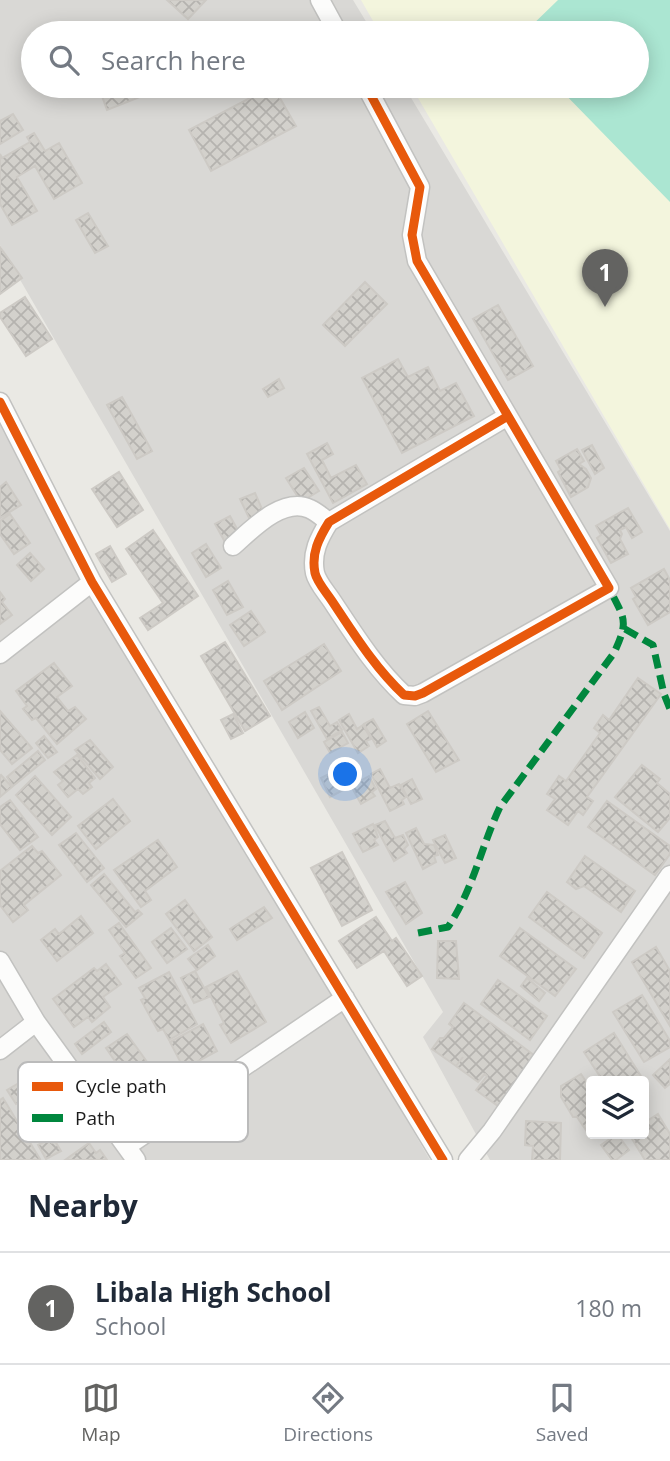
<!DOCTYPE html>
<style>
body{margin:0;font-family:"Open Sans",sans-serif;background:#f6f6f7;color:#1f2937}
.controls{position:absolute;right:21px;bottom:21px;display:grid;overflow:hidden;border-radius:7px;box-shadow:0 4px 18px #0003}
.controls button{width:63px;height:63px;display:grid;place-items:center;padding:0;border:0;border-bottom:2px solid #e0e1e3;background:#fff;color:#1f2937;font:35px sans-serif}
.you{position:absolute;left:346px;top:775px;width:24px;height:24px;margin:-18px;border:5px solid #fff;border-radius:50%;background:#1a73e8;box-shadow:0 0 0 10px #1a73e833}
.badge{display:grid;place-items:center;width:46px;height:46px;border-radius:50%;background:#636361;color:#fff;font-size:23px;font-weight:700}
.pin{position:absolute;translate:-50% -58px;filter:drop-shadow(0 2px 4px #0008)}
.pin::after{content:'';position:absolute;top:37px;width:24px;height:21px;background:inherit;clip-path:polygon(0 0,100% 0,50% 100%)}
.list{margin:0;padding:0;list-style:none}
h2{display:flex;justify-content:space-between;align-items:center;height:91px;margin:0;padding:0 28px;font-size:30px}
h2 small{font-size:23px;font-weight:400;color:#747a83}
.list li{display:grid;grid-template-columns:46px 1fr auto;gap:21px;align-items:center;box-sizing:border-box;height:112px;padding:0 28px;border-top:2px solid #e0e1e3}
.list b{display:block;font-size:26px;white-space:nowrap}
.list p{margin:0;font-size:23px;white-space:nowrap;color:#747a83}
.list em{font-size:23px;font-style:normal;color:#747a83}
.icon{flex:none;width:38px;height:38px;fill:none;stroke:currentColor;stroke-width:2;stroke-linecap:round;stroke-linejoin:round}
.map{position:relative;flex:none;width:670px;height:1160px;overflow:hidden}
.search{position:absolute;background:#fff;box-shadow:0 4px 18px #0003;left:21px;right:21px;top:21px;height:77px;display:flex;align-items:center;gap:18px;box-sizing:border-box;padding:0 24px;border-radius:38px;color:#747a83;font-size:26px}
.sheet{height:203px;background:#fff}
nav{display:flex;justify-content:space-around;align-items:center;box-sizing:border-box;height:98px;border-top:2px solid #e0e1e3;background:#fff;font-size:19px;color:#747a83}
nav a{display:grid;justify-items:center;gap:4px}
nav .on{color:#636361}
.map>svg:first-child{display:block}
.residential{fill:#d9d8d5;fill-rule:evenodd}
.education{fill:#f3f5dd}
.pitch{fill:#abe6d2}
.building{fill:url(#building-cross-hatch);stroke:#cdcac5;stroke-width:2}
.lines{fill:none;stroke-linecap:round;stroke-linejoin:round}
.minor-casing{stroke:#c2c2c0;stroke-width:21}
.minor{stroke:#fcfcfb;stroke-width:18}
.quiet{stroke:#00873e;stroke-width:7;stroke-dasharray:14 7;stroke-linecap:butt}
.cycleway-casing{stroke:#fff;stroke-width:13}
.cycleway{stroke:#e8590c;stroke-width:9}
.key{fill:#fff;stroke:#bbb;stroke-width:2}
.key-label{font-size:19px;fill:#1b1b1b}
</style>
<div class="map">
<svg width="670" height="1160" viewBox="0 0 670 1160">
<defs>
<pattern id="building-cross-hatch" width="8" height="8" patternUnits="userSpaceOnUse" patternTransform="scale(1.75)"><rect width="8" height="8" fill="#d3d1cc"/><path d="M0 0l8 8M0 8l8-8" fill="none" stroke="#b5b3af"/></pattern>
</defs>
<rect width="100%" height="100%" fill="#eae9e4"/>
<path class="residential" d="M0,0h353l20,33h-340v53h371l266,445v629h-180l-67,-123 20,-25 -443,-767zM591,1081h53v53h-53z
M0,420l94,162 336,578h-430z"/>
<path class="education" d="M361,0h309v529l-259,-443h226v-53h-257z"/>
<path class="pitch" d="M558,0h112v202l-113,-116h80v-53h-113z"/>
<path class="building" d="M167,0h39l-18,19z
M128,86h14l3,9 -38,15 -5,-14z
M273,86l23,40 -85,45 -22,-41z
M13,114l10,16 -23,14v-23z
M34,133l11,18 14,-8 23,40 -28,16 -19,-33 -18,11 20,34 -25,14 -12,-21v-50l2,4 28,-16 -3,-5z
M88,213l20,33 -13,7 -19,-33z
M0,247l22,31 -22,16z
M365,282l22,22 -42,42 -22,-21z
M25,297l27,42 -26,17 -26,-39v-4z
M498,305l35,61 -25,14 -35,-61z
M398,359l10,18 20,-10 12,24 16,-8 18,33 -72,37 -40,-75z
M279,379l5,9 -16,9 -5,-8z
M122,397l30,54 -15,8 -30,-54z
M327,443l6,11 -11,6 9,18 25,-13 11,19 -34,19 -26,-49z
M592,445l12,23 -9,6 -13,-24z
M577,449l7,12 -5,3 7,5 5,9 -3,9 -17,10 -13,-25 3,-2 -5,-9z
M304,468l15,23 -18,11 -15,-24z
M119,472l24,38 -26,17 -25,-38z
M6,482l15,23 -21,13v-31z
M255,493l10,23 -14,6 -11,-23z
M628,508l14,24 -10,6 -6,-11 -6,3 2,4 -2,5 8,15 -17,9 -14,-25 4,-3 -5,-9z
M10,514l20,29 -16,11 -14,-20v-13z
M230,516l11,20 -15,8 -11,-20z
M153,530l45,66 -50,34 -8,-12 23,-15 -37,-54z
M206,544l15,24 -15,9 -14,-24z
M110,546l16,28 -14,8 -16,-28z
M30,553l14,16 -13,12 -14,-16z
M664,569l6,11v32l-22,13 -15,-26 3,-2 -5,-9z
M228,581l15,26 -16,8 -14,-25z
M0,592l5,7 -3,3 10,13 -12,9z
M251,611l14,21 -21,14 -14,-21z
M225,642l45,74 -25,15 -44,-75z
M324,644l17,27 -59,39 -18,-29z
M54,663l18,23 -15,11 11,14 7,-4 11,12 -29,25 -21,-26 -4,2 -9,-11 4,-3 -11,-15z
M638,678l23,16 -74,103 6,4 -10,14 -5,-4 -10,14 -21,-15 8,-11 -8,-5 12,-18 7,5 34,-48 -6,-5 9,-13 6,5z
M319,707l11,19 7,-4 5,8 -15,9 -16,-28z
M0,711l32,37 -20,16 -12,-14z
M428,711l31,49 -23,12 -29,-48z
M305,712l9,16 -16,10 -9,-16z
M233,714l10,19 -12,6 -10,-19z
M349,714l8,15 6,-4 8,14 -5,2 3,5 -11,7 -19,-33z
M373,719l13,22 -9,6 -13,-23z
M342,732l6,11 -18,10 -6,-11z
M44,736l13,16 -9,6 -12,-15z
M90,740l23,27 -13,12 -25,-29z
M38,751l7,9 -32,26 -6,-9z
M77,755l18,23 -6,5 3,4 -9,7 -5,-5 -10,8 -10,-12 5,-4 -9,-9z
M351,763l9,18 9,-5 7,13 -4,3 3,4 -14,8 -20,-36z
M642,765l18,14 -3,4 13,11v24l-12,14 -43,-35z
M339,769l7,12 -4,2 3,6 -15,8 -9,-19z
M380,769l10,19 9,-4 7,13 -4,3 2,4 -14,7 -19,-37z
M1,775l11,12 -12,10v-21z
M35,776l36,41 -19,18 -36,-40z
M412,779l10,20 -11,5 -10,-19z
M113,799l17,22 -34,28 -18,-23z
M10,800l28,37 -18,13 -20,-26v-17z
M607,801l63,45v8l-15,21 -67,-48z
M385,821l10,17 8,-3 5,10 -4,4 3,4 -13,8 -19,-36z
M373,824l5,13 -4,3 4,5 -15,7 -10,-18z
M416,828l8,16 10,1 4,10 -4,1 2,6 -13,7 -17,-36z
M76,833l28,35 -17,14 -28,-37z
M445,835l11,23 -11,5 -12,-23z
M158,840l19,27 -32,24 6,9 -10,7 -27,-37z
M32,846l6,7 4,-2 19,24 -37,30 4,5 -15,12 -13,-17v-34z
M342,852l30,58 -30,16 -31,-58z
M585,856l50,35 -14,21 -37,-26 -8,3 -9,-7z
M104,874l31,38 3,-2 4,4 -16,13 -35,-42z
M405,882l17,31 -16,11 -20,-32z
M547,892l55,41 -18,25 -55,-41z
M185,900l27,37 -18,14 -28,-37z
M264,907l8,11 -35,22 -7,-11z
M81,916l12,17 -36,28 -16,-21 14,-11 4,5z
M376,917l16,24 4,-3 26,38 -15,10 -23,-35 -27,17 -18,-27z
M119,923l32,45 -15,10 -16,-22 5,-3 -16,-23z
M171,928l16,21 -20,14 -15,-21z
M520,928l56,41 -21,27 -55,-40z
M438,941h18l3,38 -22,-1z
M208,945l7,11 -18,14 -9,-11z
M656,947l14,24v55l-38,-64z
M106,964l15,20 -18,13 7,10 -18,15 -4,-5 -14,10 -21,-28 41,-31 3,3z
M195,971l14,26 -15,6 -13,-25z
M237,971l29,51 -35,21 -11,-18 4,-2 -18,-36z
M169,972l28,52 -28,16 -6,-11 -5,2 -17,-31 4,-2 -6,-10z
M527,978l18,15 -6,8 -18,-15z
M498,980l49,36 -17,24 -49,-36z
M642,995l28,46v6l-26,15 -31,-50z
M464,1003l71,53 -37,50 -22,-16 11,-14 -2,-2 -7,8 -22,-16 7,-9 -7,9 -24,-17 8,-11h4l9,-11 -4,-3z
M104,1022l7,10 -29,22 -7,-10z
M203,1024l14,27 -33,18 -14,-27z
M614,1033l30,48h-41l-19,-29z
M127,1034l33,46 -16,11 -6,-9 -6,4 -26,-38z
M670,1059v25l-5,4 -12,-13z
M43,1069l19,36 3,-2 10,16 -36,22 -7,-10 5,-3 -16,-27 -5,3 -9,-14z
M581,1074l10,15v42l-3,2 -11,-16h-4l-12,-20v-11z
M3,1098l37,61 -2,1h-38v-60z
M658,1114l12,20v26h-25l-16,-26h15v-11z
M526,1121l35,2 -1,37h-28l1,-14 -8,-1z
M617,1134l12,16 -13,10h-4l-11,-15z
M49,1139l3,4 3,-2 6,10 -15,8 -8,-14z
M89,1143l7,10 4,-3 7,10h-42z"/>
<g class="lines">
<defs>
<path id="minor" d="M320,0l18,33
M366,86l54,101 -8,48 5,26 192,327 -186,105 -8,3 -11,-1c-29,-27 -50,-61 -72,-94 -6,-9 -15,-19 -17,-28 -4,-20 4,-35 14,-51l179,-106
M0,402l92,180 351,578
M233,546c18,-16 50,-50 77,-37 7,3 13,9 19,13
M0,654l92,-72
M0,961l36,61 100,138
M0,1050l36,-28
M127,1146l218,-148
M468,1160l24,-29 178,-256"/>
</defs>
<use href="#minor" class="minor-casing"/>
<use href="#minor" class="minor"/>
<path class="quiet" d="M625,629l28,16 11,49 6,15
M418,933l30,-6c25,-37 33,-80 52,-120l114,-154c15,-33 11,-33 -5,-65"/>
<defs>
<path id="cycleway" d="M366,86l54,101 -8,48 5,26 192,327 -186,105 -8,3 -11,-1c-29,-27 -50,-61 -72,-94 -6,-9 -15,-19 -17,-28 -4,-20 4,-35 14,-51l179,-106
M0,402l92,180 351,578"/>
</defs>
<use href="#cycleway" class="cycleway-casing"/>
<use href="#cycleway" class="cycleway"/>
</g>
<rect x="18" y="1062" width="230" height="80" rx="10" class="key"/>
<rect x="32" y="1082" width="31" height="9" fill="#e8590c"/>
<rect x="32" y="1114" width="31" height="8" fill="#00873e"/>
<g class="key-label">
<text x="75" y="1093">Cycle path</text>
<text x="75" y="1125">Path</text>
</g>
</svg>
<div class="controls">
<button><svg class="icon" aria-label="layers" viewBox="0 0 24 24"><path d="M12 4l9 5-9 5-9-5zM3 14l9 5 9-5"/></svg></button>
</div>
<div class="you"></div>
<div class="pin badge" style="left:605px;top:307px">1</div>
<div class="search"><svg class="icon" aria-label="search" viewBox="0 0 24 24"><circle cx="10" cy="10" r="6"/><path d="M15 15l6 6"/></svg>Search here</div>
</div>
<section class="sheet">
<h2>Nearby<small></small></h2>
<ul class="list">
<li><span class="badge">1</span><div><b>Libala High School</b><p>School</p></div><em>180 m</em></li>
</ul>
</section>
<nav>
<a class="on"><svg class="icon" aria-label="map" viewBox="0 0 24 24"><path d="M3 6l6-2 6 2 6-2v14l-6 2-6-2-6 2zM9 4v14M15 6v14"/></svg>Map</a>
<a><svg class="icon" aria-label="directions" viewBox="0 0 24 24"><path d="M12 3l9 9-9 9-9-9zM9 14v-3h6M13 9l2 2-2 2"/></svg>Directions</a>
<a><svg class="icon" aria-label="saved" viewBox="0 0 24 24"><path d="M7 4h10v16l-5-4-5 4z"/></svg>Saved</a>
</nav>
